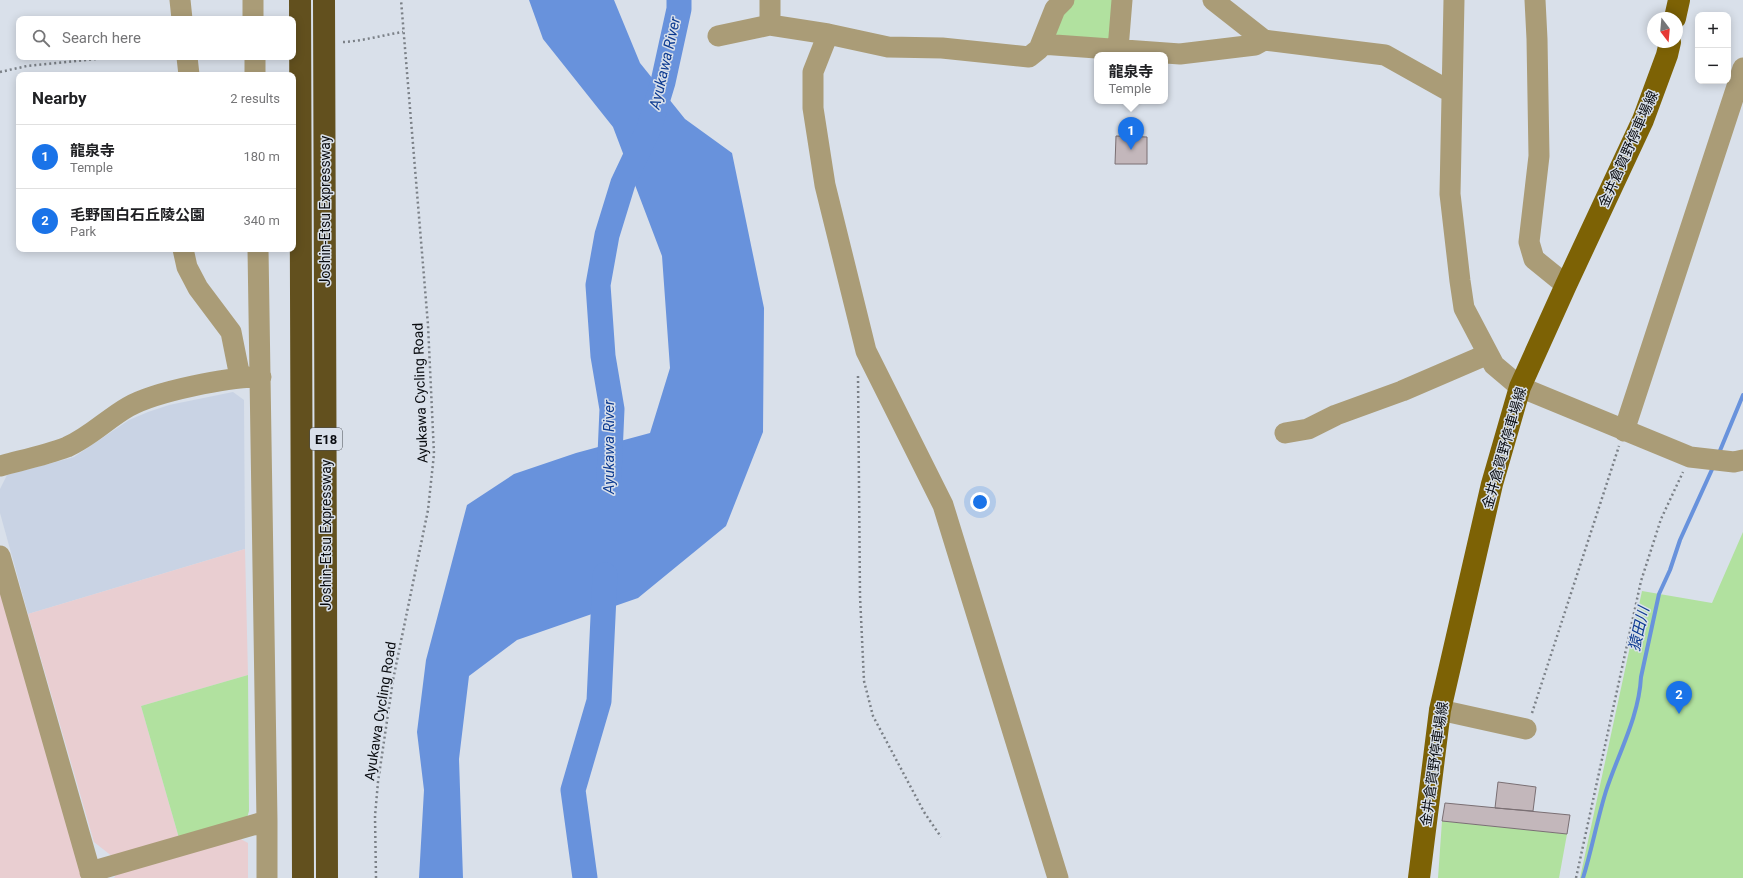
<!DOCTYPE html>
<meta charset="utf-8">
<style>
body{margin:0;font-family:Roboto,"Noto Sans JP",sans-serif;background:#f2f2f2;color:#202124}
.controls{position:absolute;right:12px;top:12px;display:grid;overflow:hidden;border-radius:8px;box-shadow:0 2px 10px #0003}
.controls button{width:36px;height:36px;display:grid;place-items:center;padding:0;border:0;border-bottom:1px solid #e0e0e0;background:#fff;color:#202124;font:20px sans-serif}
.compass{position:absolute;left:1647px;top:12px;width:36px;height:36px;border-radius:50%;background:#fff;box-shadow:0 2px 10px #0003;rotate:164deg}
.you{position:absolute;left:980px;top:502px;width:14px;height:14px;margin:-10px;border:3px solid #fff;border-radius:50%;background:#1a73e8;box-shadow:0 0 0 6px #1a73e833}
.badge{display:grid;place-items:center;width:26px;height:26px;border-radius:50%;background:#1a73e8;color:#fff;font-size:13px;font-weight:700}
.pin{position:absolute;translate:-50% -33px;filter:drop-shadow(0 1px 2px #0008)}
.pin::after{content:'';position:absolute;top:21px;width:14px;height:12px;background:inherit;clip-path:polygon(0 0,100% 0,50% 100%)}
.popup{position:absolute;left:1094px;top:52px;width:74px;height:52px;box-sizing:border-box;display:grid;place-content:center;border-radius:8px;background:#fff;filter:drop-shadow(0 1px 3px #0005);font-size:13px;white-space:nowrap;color:#757577}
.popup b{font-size:15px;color:#202124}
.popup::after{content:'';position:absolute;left:50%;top:100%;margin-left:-8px;border:8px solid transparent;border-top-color:#fff}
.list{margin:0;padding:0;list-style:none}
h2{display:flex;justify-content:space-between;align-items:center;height:52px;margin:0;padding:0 16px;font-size:17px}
h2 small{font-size:13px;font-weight:400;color:#757577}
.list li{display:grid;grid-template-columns:26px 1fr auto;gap:12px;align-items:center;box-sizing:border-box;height:64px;padding:0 16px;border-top:1px solid #e0e0e0}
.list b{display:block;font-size:15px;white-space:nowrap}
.list p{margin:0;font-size:13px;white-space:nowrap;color:#757577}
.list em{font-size:13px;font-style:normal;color:#757577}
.icon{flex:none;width:22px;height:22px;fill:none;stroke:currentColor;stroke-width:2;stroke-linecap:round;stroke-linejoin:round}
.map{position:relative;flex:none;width:1743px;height:878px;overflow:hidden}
.search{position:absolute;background:#fff;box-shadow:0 2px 10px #0003;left:16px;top:16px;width:280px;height:44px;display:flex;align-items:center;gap:10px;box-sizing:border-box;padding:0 14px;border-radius:8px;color:#757577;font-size:15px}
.panel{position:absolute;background:#fff;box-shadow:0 2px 10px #0003;left:16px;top:72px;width:280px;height:180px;border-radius:8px}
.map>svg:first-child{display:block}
.built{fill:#c9d3e4}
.industrial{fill:#e9ced1}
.green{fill:#b1e19f}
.water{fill:#6892dc}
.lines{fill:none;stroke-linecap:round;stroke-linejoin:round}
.stream{stroke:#6892dc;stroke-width:4}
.river{stroke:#6892dc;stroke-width:25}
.building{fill:#c3b7bb;stroke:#7a6f73}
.path{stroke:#7b8087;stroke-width:2.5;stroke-dasharray:2 3;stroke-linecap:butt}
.minor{stroke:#aa9c77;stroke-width:21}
.major{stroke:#7d6205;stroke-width:22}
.highway{stroke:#62501e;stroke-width:22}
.labels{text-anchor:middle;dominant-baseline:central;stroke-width:3;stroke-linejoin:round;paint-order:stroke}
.shield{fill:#d9e0ea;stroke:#474b51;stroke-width:1}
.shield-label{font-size:13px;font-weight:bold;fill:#090b0f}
.street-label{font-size:14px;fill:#090b0f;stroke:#d9e0ea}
.water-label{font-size:15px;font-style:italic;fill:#0d3b91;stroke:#d9e0ea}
</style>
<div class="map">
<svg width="1743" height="878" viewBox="0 0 1743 878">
<rect width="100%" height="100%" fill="#d9e0ea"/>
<path class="built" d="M233,392l11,8 1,149 -217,65 -28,-101v-24l7,-14 67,-18 55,-37 19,-8 21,-7z"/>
<path class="industrial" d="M245,549l3,126 -107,31 38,132 -66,19 -19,-15 -66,-228z
M0,587l82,291h-82z
M237,837l11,6v35h-134l4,-7z"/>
<path class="green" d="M1070,0h45l-4,43 -59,-4z
M1743,532v346h-163l62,-287 70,12z
M248,675l1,136 -2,7 -68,20 -38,-132z
M1442,821l125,13 -8,44h-121z"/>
<path class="water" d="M529,0h85l26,63 45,56 47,34 32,155 -1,124 -37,94 -88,72 -121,42 -48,36 -10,83 4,119h-44l5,-88 -7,-58 9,-72 41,-155 47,-31 62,-21 74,-20 20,-65 -8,-112 -49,-129 -70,-88z"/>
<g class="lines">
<path class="stream" d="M1719,453l24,-58
M1583,878c9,-29 14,-58 23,-87 12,-37 33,-74 35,-114l18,-83 11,-24 10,-30 34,-75"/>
<path class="river" d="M609,477l3,-68 -9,-53 -5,-71 9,-50 16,-52 26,-55 14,-46 16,-73v-9
M585,878l-12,-88 26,-89 6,-126"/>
</g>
<path class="building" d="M1116,136l31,1v27h-32z
M1498,782l38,5 -3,24 -38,-3z
M1445,803l125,12 -3,19 -125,-13z"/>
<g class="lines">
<path class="path" d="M343,42c20,-1 40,-7 60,-10
M0,72l27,-6 89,-9
M858,376l2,220 4,85 9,35 51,96 17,25
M1532,713l87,-267
M376,878l-1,-62 3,-34 15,-102 35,-170 6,-56 -6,-129 -27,-325
M1576,878l65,-297 20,-62 22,-47"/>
<path class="minor" d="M180,0l2,19
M253,0v19
M770,0v25
M1213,0l51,40 121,15 66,37
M1454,0l-4,194 10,87 4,27 30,57 26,22 170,70 44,5 9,-2
M1535,0l2,39 2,117 -10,86 5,17 32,26
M828,34l-15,38v36l12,77 41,166 77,154 115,373
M718,36l52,-11 58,9 60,13 54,1 87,9 10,-8 16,-40 9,-9
M1041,44l139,10 75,-9 9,-5
M1118,49l4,-49
M187,57l2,18
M255,57v18
M183,249l4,18 11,21 33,44 9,45
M258,249l9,572v57
M1624,431l119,-363
M1285,433l23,-4 28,-14 66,-24 86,-37
M0,466c22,-6 46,-11 67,-19 23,-10 40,-28 61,-40 28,-16 101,-30 133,-30
M0,556l92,322
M1440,710l86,19
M90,872l177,-51"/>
<path class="major" d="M1675,18l4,-18
M1419,878l21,-168 52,-226 28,-97 46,-102 77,-165 24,-65 3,-13"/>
<path class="highway" d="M300,0l3,878
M324,0l3,878"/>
</g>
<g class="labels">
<rect class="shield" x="310" y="428" width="32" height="22" rx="3"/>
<g class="shield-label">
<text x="326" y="439">E18</text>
</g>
<g class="street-label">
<text transform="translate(1628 149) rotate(-66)">金井倉賀野停車場線</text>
<text transform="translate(325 211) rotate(-90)">Joshin-Etsu Expressway</text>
<text transform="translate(420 393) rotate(-92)">Ayukawa Cycling Road</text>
<text transform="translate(1504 448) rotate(-74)">金井倉賀野停車場線</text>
<text transform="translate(326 535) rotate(-90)">Joshin-Etsu Expressway</text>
<text transform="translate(380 711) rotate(-81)">Ayukawa Cycling Road</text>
<text transform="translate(1434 764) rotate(-82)">金井倉賀野停車場線</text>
</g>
<g class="water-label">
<text transform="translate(665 63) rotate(-77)">Ayukawa River</text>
<text transform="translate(609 447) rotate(-90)">Ayukawa River</text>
<text transform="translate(1639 629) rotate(-77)">猿田川</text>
</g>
</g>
</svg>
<div class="controls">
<button>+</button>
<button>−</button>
</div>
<svg class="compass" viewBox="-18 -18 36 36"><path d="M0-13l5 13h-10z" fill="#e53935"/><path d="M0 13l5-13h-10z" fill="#757577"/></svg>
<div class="you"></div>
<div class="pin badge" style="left:1131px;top:150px">1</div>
<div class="popup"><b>龍泉寺</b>Temple</div>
<div class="pin badge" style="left:1679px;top:714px">2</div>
<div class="search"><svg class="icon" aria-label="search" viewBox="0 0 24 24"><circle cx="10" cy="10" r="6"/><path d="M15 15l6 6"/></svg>Search here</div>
<section class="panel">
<h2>Nearby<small>2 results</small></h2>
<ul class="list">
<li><span class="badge">1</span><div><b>龍泉寺</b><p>Temple</p></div><em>180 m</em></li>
<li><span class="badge">2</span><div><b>毛野国白石丘陵公園</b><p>Park</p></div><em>340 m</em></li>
</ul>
</section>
</div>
